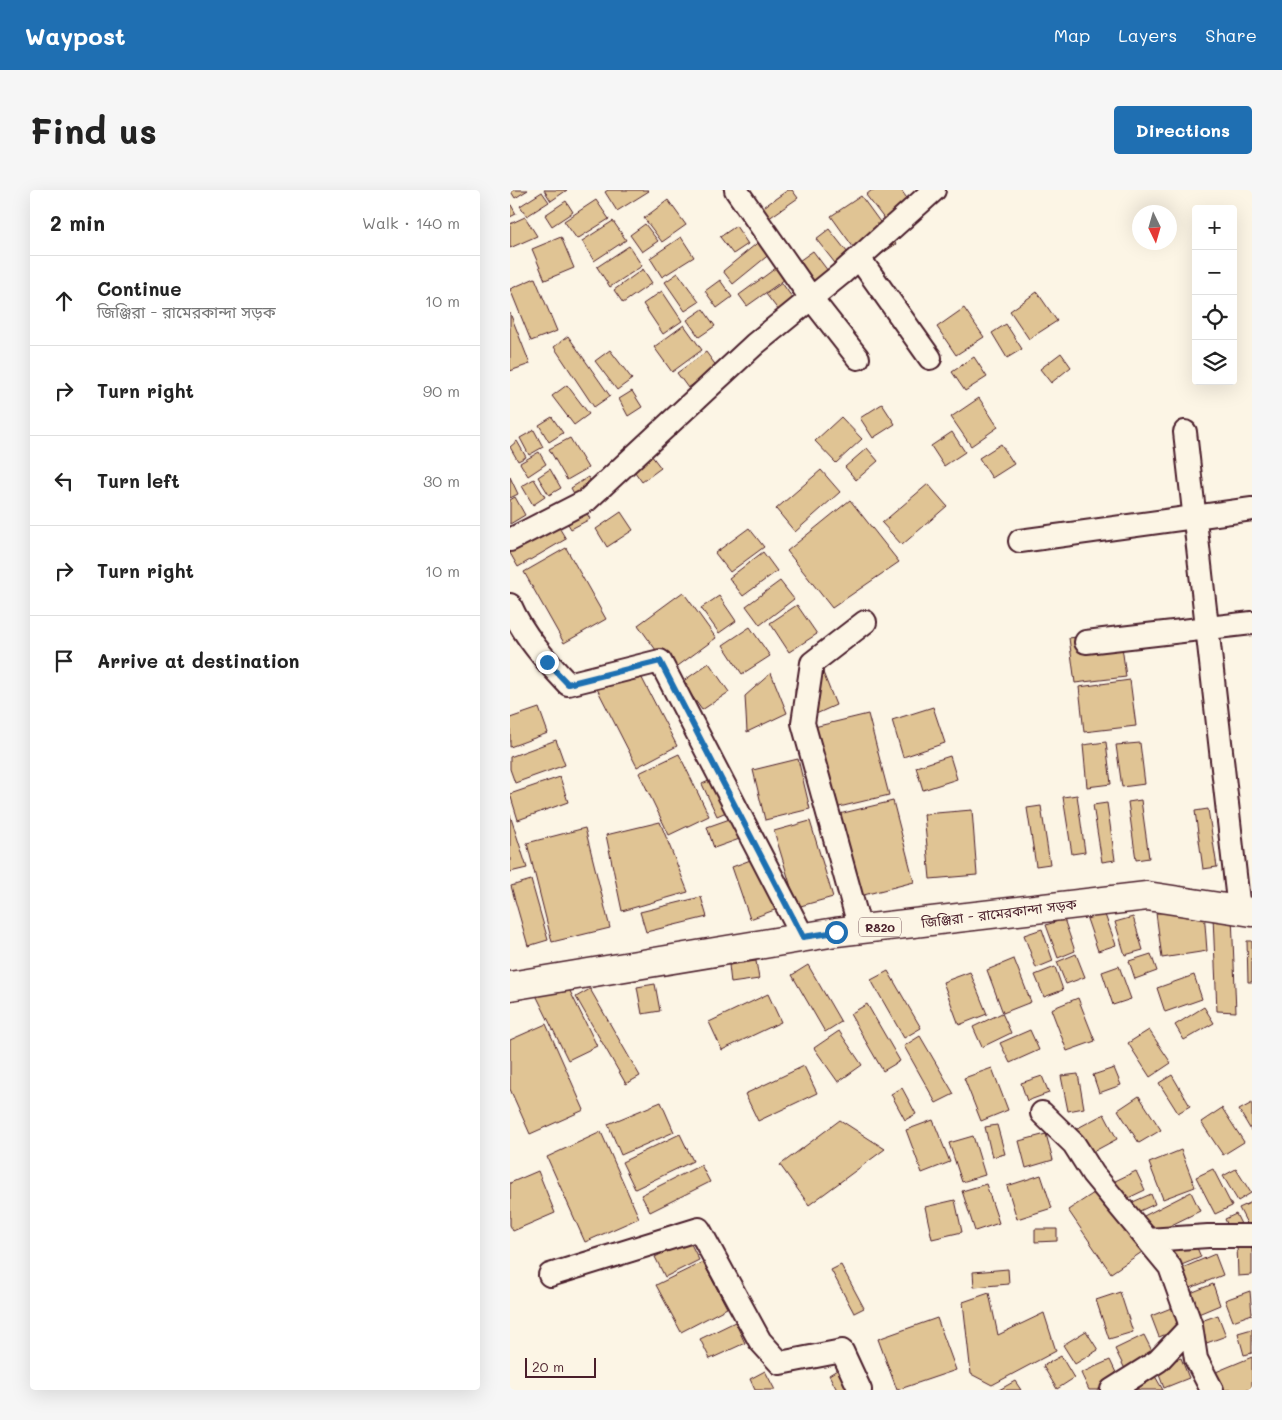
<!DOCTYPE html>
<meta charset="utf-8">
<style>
body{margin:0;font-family:Mali,"Noto Sans Bengali",sans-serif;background:#f6f6f6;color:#222}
.controls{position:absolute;right:15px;top:15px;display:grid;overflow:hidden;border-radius:5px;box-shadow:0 5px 20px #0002}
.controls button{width:45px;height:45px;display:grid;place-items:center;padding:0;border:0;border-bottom:1px solid #e0e0e0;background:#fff;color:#222;font:25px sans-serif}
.compass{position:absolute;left:622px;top:15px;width:45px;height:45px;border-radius:50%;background:#fff;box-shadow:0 5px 20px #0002;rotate:175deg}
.scale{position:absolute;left:15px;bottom:12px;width:71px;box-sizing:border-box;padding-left:5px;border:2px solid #4a1f2b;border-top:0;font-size:14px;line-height:18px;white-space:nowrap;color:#4a1f2b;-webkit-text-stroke:4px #fcf5e5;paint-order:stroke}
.stop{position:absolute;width:15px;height:15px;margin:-11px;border:4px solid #1f6fb2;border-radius:50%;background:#fff}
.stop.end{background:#1f6fb2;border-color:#fff;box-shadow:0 1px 5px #0008}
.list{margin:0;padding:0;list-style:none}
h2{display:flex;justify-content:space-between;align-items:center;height:65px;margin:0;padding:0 20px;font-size:21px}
h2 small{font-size:16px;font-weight:400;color:#767676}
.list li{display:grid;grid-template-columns:32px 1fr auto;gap:15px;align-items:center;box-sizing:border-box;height:90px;padding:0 20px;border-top:1px solid #e0e0e0}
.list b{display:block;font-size:19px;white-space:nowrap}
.list p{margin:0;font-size:16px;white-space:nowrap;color:#767676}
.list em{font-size:16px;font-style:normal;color:#767676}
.icon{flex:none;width:28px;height:28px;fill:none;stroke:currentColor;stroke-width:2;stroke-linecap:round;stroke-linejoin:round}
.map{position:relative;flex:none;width:742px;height:1200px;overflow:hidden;border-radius:5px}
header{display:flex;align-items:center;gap:30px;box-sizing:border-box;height:70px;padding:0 25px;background:#1f6fb2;color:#fff}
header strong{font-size:24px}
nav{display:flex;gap:28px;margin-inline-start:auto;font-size:18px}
.intro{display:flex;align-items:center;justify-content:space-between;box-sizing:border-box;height:120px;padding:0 30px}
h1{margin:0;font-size:35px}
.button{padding:12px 22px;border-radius:5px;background:#1f6fb2;color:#fff;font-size:18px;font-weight:700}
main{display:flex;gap:30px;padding:0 30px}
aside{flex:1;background:#fff;border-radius:5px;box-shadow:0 5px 20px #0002}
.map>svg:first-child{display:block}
.building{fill:#e0c494;stroke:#4a1f2b}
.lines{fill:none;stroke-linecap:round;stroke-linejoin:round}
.street-casing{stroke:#4a1f2b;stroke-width:26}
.primary-casing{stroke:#4a1f2b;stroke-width:31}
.street{stroke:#fcf5e5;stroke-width:22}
.primary{stroke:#fcf5e5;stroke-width:28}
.route{stroke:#1f6fb2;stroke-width:6}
.labels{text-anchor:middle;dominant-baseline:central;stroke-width:4;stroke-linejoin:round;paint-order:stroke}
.shield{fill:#fcf5e5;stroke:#7f5f63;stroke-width:1}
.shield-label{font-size:12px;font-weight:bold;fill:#4a1f2b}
.street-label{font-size:14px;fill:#4a1f2b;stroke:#fcf5e5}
</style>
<header>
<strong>Waypost</strong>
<nav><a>Map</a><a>Layers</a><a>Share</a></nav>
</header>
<div class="intro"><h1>Find us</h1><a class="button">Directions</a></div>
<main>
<aside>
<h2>2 min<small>Walk · 140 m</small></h2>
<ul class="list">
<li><svg class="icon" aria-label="ahead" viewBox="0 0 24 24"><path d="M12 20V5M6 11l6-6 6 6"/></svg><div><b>Continue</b><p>জিঞ্জিরা - রামেরকান্দা সড়ক</p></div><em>10 m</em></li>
<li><svg class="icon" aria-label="right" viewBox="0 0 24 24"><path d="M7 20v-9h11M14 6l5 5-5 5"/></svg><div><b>Turn right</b></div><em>90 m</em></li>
<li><svg class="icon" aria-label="left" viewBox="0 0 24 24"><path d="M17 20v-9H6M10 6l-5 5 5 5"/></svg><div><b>Turn left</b></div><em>30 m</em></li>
<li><svg class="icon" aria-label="right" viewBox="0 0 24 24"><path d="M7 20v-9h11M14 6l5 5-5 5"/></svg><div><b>Turn right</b></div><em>10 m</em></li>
<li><svg class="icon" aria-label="arrive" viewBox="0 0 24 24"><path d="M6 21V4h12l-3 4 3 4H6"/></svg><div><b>Arrive at destination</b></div></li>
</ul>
</aside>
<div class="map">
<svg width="742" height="1200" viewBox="0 0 742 1200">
<rect width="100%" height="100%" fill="#fcf5e5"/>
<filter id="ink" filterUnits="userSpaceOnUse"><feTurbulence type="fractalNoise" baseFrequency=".02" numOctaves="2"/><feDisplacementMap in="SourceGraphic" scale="10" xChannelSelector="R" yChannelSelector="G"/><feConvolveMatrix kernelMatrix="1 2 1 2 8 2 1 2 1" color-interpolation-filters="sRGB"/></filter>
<g filter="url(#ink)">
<path class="building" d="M0,0h18l-13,8z
M34,0h23l-16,11z
M98,0h40l1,1 -32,20 -12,-19z
M278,0h4l6,8 -36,25 -7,-10z
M362,0h29l18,25 -24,18 -29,-38z
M32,2l7,10 -22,14 -7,-10z
M351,6l35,48 -30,21 -35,-49z
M86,10l13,19 -32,20 -13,-18z
M158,10l18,25 -24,17 -18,-24z
M56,11l7,11 -21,14 -7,-11z
M0,13l6,11 -6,3z
M15,27l12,19 -27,12v-24z
M103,31l13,19 -32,21 -12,-20z
M135,34l13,17 -16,11 -12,-17z
M226,36l12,18 -15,10 -13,-17z
M319,39l30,38 -13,10 -30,-38z
M51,47l13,31 -29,12 -13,-31z
M171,47l13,20 -32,20 -12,-19z
M251,50l10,13 -38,31 -10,-13z
M119,56l13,20 -32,21 -13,-20z
M303,61l18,24 -24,17 -18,-24z
M270,75l8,12 -41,29 -8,-11z
M133,79l9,14 -29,20 -9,-13z
M168,83l21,29 -14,9 -20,-29z
M25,88l22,53 -26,10 -21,-52z
M210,90l12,17 -15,11 -12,-17z
M272,93l12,17 -15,11 -13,-17z
M152,101l20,30 -19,13 -20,-30z
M527,102l20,29 -28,18 -19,-28z
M454,118l20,29 -28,18 -19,-28z
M193,119l12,17 -16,11 -12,-17z
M0,123l20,51 -20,7z
M496,134l16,25 -15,9 -15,-25z
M174,135l18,25 -30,22 -18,-25z
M58,146l42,60 -16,11 -40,-60z
M100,160l22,29 -15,11 -22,-29z
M196,162l11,15 -29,21 -11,-15z
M551,163l10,14 -20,16 -11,-14z
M464,167l13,20 -22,14 -13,-19z
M57,195l22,29 -15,11 -22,-29z
M122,201l10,16 -14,9 -9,-17z
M469,208l19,29 -27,19 -20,-29z
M372,214l13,20 -22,14 -13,-20z
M42,227l11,16 -14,9 -10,-17z
M331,227l21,22 -26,24 -21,-22z
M24,240l9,17 -14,8 -9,-17z
M442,242l13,20 -21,14 -13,-20z
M60,248l18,30 -21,12 -18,-31z
M7,251l9,16 -8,4 -8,-14z
M491,254l13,20 -22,14 -13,-20z
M357,258l11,13 -22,19 -11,-13z
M138,261l13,17 -19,14 -12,-17z
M29,262l7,12 -18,12 -8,-13z
M40,279l11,19 -12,7 -11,-18z
M311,280l19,22 -45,40 -19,-23z
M0,287l8,17 -8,4z
M78,287l8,12 -18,12 -7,-13z
M24,289l11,18 -12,8 -11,-19z
M418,294l19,22 -45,39 -20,-22z
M5,307l10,18 -15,9v-24z
M340,310l49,62 -67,46 -45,-57z
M73,316l7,13 -19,10 -7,-12z
M111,322l12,18 -26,17 -11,-18z
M45,331l11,18 -48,28 -8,-14v-6z
M239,338l15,19 -34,25 -15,-19z
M56,358l40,71 -42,24 -40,-71z
M253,362l14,19 -34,25 -14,-18z
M270,391l14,18 -34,26 -14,-19z
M173,402l33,46 -45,33 -33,-46z
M209,406l17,25 -17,12 -18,-25z
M287,415l20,29 -28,18 -19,-29z
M240,437l20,29 -28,18 -19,-29z
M610,441l6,46 -51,6 -6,-45z
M121,467l46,89 -40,21 -46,-90z
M199,473l20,29 -27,18 -20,-28z
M310,475l16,40 -40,18 -1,-35z
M261,483l16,40 -40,19 -2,-36z
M620,490l6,46 -52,6 -5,-45z
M423,517l12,36 -42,14 -11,-37z
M29,518l9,25 -38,14v-29z
M358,524l21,81 -58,14 -21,-81z
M46,550l9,25 -50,18 -5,-14v-12z
M596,552l5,42 -24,3 -4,-42z
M630,553l5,41 -23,3 -6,-42z
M169,564l30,62 -40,19 -30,-62z
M440,566l7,23 -34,11 -7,-23z
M288,569l12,50 -45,11 -12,-50z
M212,585l16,32 -21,9 -15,-32z
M50,587l8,25 -50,18 -8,-26z
M567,605l8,57 -13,2 -9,-57z
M631,610l8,58 -13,2 -8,-58z
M383,611l21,81 -58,15 -21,-82z
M597,613l8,57 -13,2 -9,-57z
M531,616l9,58 -14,2 -9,-58z
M698,619l9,58 -14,2 -8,-58z
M462,620l5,65 -47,4 -6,-65z
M0,625l17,53 -17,4z
M231,625l7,21 -34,12 -7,-21z
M300,631l23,76 -36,10 -23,-76z
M150,632l28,70 -66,19 -16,-76z
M75,638l25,100 -58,14 -25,-99z
M251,666l19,52 -30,11 -18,-52z
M21,690l17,60 -20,6 -17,-60z
M191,707l6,20 -61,15 -6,-20z
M694,721l3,40 -45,7 -6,-45z
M594,722l12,33 -18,6 -11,-32z
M722,726l4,96 -19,-1 -4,-94z
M623,727l10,33 -18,5 -10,-33z
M554,729l11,32 -17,7 -12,-33z
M532,739l11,32 -17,7 -12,-33z
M737,751h5v41h-4z
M566,764l9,23 -19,7 -9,-22z
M641,764l6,17 -22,8 -6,-18z
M504,769l17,43 -28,11 -16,-43z
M246,771l3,18 -28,4 -2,-18z
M298,775l33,57 -16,10 -33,-57z
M609,776l12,33 -18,6 -11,-33z
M545,777l8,23 -19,7 -9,-22z
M378,781l33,57 -17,10 -33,-58z
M460,782l17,42 -28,11 -16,-43z
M684,785l8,24 -37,13 -8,-24z
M54,789l33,67 -29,14 -33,-67z
M145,794l5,27 -18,3 -5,-27z
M80,799l50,87 -14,8 -50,-87z
M258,804l13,28 -59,28 -13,-28z
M568,808l17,43 -28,10 -16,-42z
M357,814l33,57 -17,10 -33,-57z
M694,817l10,16 -30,17 -9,-15z
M492,823l9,20 -29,14 -9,-20z
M36,834l38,86 -54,24 -20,-45v-49z
M520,840l9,20 -29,13 -10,-20z
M639,840l22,33 -21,14 -22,-34z
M329,841l23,34 -24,17 -24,-34z
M410,846l34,58 -18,9 -32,-57z
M294,876l13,27 -59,28 -13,-27z
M482,878l16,42 -27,11 -17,-43z
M604,878l7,17 -22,8 -6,-18z
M568,884l6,34 -16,3 -7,-35z
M662,885l18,31 -12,7 -19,-30z
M532,886l7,17 -22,8 -6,-18z
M392,898l14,26 -11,6 -14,-26z
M629,906l22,34 -22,13 -21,-33z
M151,912l13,30 -53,23 -13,-31z
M742,913v29l-13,-22z
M712,918l22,34 -21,13 -22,-33z
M594,924l13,25 -28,15 -13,-25z
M330,930l45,29 -76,56 -29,-40z
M423,930l17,42 -28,11 -16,-43z
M487,935l8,29 -13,3 -7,-30z
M91,942l38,86 -54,24 -38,-85z
M170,944l13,27 -58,28 -13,-27z
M536,944l7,26 -27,8 -7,-27z
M463,946l12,39 -23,7 -13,-39z
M671,960l14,37 -32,12 -14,-36z
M191,975l9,17 -60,30 -9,-17z
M703,979l19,37 -17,8 -19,-37z
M726,979l15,24 -13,8 -15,-25z
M28,981l17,42 -42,18 -3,-6v-42z
M626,981l9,19 -23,11 -9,-19z
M531,985l11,33 -35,11 -10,-33z
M476,994l13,39 -24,8 -13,-40z
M590,999l42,63 -31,21 -43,-63z
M681,1002l9,19 -49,24 -9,-18z
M641,1004l4,10 -24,11 -5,-10z
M445,1010l7,32 -30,7 -7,-32z
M742,1012v31l-13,-25z
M726,1024l6,12 -12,5 -5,-12z
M525,1039h22v12l-22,1z
M179,1050l10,20 -34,17 -10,-20z
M685,1053l6,14 -22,9 -6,-15z
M742,1054v31l-14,1 -1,-31z
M705,1064l8,21 -35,14 -8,-20z
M193,1072l24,46 -46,24 -25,-47z
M331,1075l23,43 -10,5 -23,-43z
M498,1079l1,15 -35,3 -1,-15z
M703,1094l7,21 -24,10 -8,-21z
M740,1101l2,23 -19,7 -8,-21z
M610,1102l13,40 -24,7 -13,-39z
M479,1103l9,42 46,-22 12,38 -64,34 -21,-11 -8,-72z
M666,1116l8,21 -25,10 -8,-21z
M708,1125l8,21 -25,9 -8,-21z
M427,1128l19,52 -59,20 -19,-51z
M225,1132l10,21 -35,16 -10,-20z
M742,1139v24l-8,2 -6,-22z
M576,1141l12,19 -23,14 -12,-19z
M634,1145l10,20 -29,14 -10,-20z
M551,1166l13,22 -17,11 -14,-23z
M742,1167v33h-34l-7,-16z
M671,1168l8,20 -25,10 -8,-21z
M600,1170l9,19 -22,11h-8l-8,-17z
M332,1177l12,23h-17l-8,-15z
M255,1181l10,19h-20l-5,-11z
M642,1181l11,19h-29l-4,-6z
M505,1191l6,9h-22z"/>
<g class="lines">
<defs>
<path id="street" d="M226,0l75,108 47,60
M349,68l71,100
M675,242l54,478
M0,350l76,-39 169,-157 86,-70 93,-84
M510,351l232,-32
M0,415c13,30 36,56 58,79l92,-23 143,276
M576,452l166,-19
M350,739l-57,-206 9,-60 53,-41
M532,923l32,31 19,30 77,93 21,59 5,33 16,31
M638,1050l60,-4h44
M40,1085l149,-46 61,112 20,22 62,-12 18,39
M602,1200l46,-29 33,-35"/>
<path id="primary" d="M0,796l326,-54 311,-36 105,16"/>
</defs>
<use href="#street" class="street-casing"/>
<use href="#primary" class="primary-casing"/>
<use href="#street" class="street"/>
<use href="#primary" class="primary"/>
</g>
</g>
<g class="lines" filter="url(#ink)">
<path class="route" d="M37,472l21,22 92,-23 143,276 33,-5"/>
</g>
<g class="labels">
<rect class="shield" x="349" y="727.5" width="42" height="19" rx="4"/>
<g class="shield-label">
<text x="370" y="737">R820</text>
</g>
<g class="street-label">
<text transform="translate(489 723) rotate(-7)">জিঞ্জিরা - রামেরকান্দা সড়ক</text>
</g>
</g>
</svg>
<div class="controls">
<button>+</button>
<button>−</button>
<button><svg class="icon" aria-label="locate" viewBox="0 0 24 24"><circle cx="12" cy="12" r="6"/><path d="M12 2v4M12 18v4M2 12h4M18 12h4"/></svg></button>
<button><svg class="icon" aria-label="layers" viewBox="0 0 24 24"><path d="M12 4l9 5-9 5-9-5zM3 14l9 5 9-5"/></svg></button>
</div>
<svg class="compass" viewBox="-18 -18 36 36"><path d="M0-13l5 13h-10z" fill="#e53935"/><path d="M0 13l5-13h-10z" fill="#767676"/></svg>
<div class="scale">20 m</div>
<div class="stop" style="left:326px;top:742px"></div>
<div class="stop end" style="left:37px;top:472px"></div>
</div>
</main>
